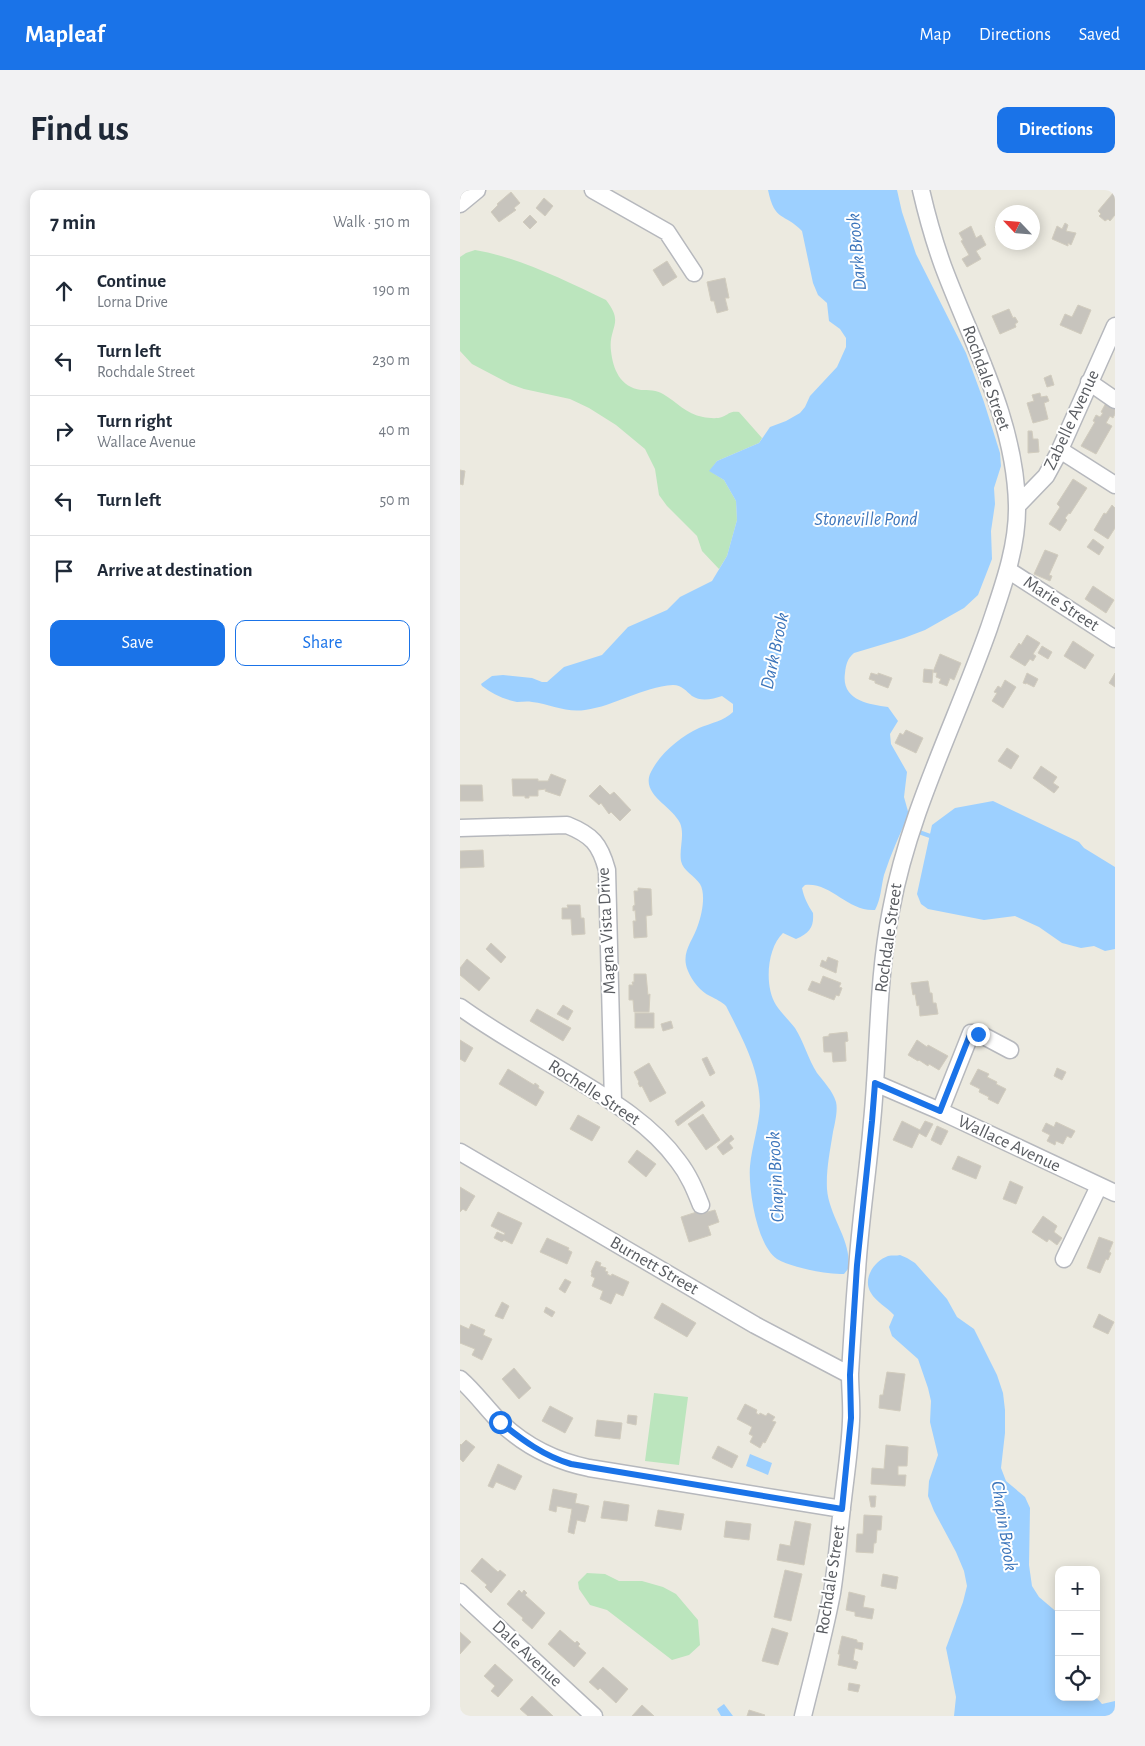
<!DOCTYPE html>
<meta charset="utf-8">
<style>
body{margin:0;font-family:"Alegreya Sans",sans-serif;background:#f2f2f3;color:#1f2937}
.controls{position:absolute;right:15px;bottom:15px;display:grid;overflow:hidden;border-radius:10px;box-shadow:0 2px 12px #0003}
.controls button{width:45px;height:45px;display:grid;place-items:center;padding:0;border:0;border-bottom:1px solid #e0e1e3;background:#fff;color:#1f2937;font:25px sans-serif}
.compass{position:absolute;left:535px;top:15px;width:45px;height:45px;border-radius:50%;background:#fff;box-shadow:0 2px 12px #0003;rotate:296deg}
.stop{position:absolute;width:15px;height:15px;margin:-11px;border:4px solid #1a73e8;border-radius:50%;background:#fff}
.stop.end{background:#1a73e8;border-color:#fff;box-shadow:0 1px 5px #0008}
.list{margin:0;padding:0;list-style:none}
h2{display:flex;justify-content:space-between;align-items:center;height:65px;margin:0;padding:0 20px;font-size:21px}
h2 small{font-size:16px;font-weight:400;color:#747a83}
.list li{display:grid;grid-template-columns:32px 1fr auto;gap:15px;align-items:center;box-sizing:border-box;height:70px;padding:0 20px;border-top:1px solid #e0e1e3}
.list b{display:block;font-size:19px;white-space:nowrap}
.list p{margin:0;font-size:16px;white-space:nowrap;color:#747a83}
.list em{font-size:16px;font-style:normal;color:#747a83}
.actions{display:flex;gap:10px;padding:15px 20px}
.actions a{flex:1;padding:11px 0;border:1px solid #1a73e8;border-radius:10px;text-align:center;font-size:18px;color:#1a73e8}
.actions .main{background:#1a73e8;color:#fff}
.icon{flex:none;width:28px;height:28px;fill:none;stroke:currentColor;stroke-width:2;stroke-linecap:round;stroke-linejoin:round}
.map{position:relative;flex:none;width:655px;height:1526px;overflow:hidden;border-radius:10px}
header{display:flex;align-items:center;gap:30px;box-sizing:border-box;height:70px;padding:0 25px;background:#1a73e8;color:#fff}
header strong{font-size:24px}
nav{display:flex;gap:28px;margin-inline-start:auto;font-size:18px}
.intro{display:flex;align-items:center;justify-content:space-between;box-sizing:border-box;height:120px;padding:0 30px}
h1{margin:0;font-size:35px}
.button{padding:12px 22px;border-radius:10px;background:#1a73e8;color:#fff;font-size:18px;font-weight:700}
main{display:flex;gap:30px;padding:0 30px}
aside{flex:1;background:#fff;border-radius:10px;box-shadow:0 2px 12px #0003}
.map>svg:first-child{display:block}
.green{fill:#bbe5bd}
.water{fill:#9dd0ff}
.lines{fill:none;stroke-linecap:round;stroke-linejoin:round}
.stream{stroke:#9dd0ff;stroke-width:4}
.building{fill:#c7c4bd;stroke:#d1ccbe}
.minor-casing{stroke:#b6b8bd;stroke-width:19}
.minor{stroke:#fff;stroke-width:16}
.route{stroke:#1a73e8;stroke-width:6}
.labels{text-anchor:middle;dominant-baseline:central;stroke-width:4;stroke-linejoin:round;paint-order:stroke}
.street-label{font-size:18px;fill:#595c61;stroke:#fff}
.water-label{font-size:19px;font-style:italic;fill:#3c75bb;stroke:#fff}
</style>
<header>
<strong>Mapleaf</strong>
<nav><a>Map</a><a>Directions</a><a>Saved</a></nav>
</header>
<div class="intro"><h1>Find us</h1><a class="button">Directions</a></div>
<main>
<aside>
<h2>7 min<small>Walk · 510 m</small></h2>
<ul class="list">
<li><svg class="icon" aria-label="ahead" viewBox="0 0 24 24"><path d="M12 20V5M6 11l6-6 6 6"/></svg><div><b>Continue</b><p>Lorna Drive</p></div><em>190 m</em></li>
<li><svg class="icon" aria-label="left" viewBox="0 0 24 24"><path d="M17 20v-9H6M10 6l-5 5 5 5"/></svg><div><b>Turn left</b><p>Rochdale Street</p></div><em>230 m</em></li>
<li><svg class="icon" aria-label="right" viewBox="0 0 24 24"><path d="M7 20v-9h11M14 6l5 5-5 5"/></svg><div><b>Turn right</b><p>Wallace Avenue</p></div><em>40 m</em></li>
<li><svg class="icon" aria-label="left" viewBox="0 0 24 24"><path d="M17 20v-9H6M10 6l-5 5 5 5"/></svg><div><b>Turn left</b></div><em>50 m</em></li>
<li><svg class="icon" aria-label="arrive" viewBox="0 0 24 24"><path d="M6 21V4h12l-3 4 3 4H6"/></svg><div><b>Arrive at destination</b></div></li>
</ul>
<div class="actions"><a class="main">Save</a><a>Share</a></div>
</aside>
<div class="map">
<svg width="655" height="1526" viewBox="0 0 655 1526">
<rect width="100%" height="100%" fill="#eceae0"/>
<path class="green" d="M15,60c43,7 91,31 131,50 19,24 2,27 5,51 2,18 9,36 30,39 7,0 16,0 22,4 14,8 23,20 40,23 5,1 14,2 19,0 8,-3 7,-6 17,-5l23,26 -3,5 -42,18 -7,10 14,9 12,21 1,19 -10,36 -8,13 -17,-18 -5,-15 -30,-30 -8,-11 -4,-26 -10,-20 -29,-24 -27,-17 -19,-9 -46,-10 -14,-5 -38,-20 -12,-13v-94l6,-4z
M194,1203l34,4 -9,68 -34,-4z
M127,1383l18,1 14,7h23l21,6 13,7 22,26 2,25 -11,10 -17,5 -65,-50 -17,-5 -11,-16 -1,-7z"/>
<path class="water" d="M308,0h129l5,22 14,42 50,99 18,49 16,51 1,13 -7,22 1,16 -4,27 1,28 -14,36 -14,13 -39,22 -21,8 -50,15c-7,6 -8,12 -9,20 -4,27 23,31 43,34l10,14 -8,13 1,10 16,28 -3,25 5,18c-10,20 -18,39 -25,60 -3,12 -3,24 -9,35 -27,2 -44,-28 -70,-25l-3,3c2,10 6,17 11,25 1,14 -3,20 -17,26l-13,-6c-16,15 -19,53 -7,72 5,8 13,15 19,23 9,14 13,31 22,45 6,8 16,18 19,29 2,8 -1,21 -3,30 -3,19 -7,38 -6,57 2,28 26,53 21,80l-4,5c-19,0 -51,-6 -67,-15 -20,-13 -29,-70 -27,-93 2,-20 9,-40 10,-60 0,-37 -18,-68 -34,-100 -5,-5 -9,-6 -16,-10 -9,-4 -18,-15 -22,-25 -8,-18 5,-30 10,-46 4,-11 8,-31 2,-41 -5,-8 -17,-13 -19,-23 -2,-13 4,-26 -1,-38 -8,-17 -38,-28 -30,-49 9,-20 30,-37 49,-46 12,-5 25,-7 34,-16v-8l-11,-8c-9,3 -21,6 -30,0 -6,-5 -10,-11 -19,-11 -31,2 -58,21 -88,25 -19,3 -35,-6 -53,-8 -5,-1 -10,0 -15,0 -12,-2 -26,-9 -35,-16l-1,-2 11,-8 11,-1 29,3 10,4h5l17,-15 38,-12 26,-28 39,-17 13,-13 32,-16 15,-25 10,-36 -1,-19 -12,-21 -15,-9 8,-10 42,-18 11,-16 16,-6 14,-8 5,-6 5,-11 27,-29 9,-20v-9l-6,-9 -11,-8 -2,-18 -9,-8 -5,-12 -11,-52c-18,-19 -27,-8 -34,-41z
M533,611l86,41 5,6 31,19v82l-10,2 -11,-5 -13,2 -19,-5 -23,-16 -24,-11 -31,4 -56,-11 -7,-5 -4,-10 15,-69 23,-17z
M440,1065l7,3 8,5 32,36 10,18 17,12 23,46 6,18 2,17v23l-4,35 5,13 19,16 5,11 -1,57 3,21 7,11 20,17v83h37l6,7 13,-3v15h-161l2,-19 -10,-49 17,-46 4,-16 -3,-15 -8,-19 -22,-41 -6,-15 1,-15 9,-26 -8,-33 1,-21 -3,-13 -10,-29 -26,-23 -3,-9 5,-12c-7,-8 -18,-13 -23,-22 -9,-14 3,-32 17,-37 4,-1 9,0 12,-1z
M290,1264l22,9 -4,12 -22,-9z
M264,1514l9,12h-12l-4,-7z"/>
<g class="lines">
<path class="stream" d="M456,641l17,6"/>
</g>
<path class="building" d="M653,0h2v25l-5,6 -2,-2 -3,2 -6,-5 2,-2 -3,-3 16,-19z
M51,2l9,11 -6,5 2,2 -17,12 -8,-10 7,-7 -1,-1z
M84,8l9,8 -8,10 -9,-8z
M70,25l7,7 -7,7 -7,-7z
M538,32l4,3v7l-7,-4z
M605,33l3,2 -2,6 10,2 -5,12 -3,-2v3l-16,-7 5,-13 5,3z
M511,36l5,12 5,-3 5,10 -10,6 5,8 -14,8 -5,-8 7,-4 -8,-14 2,-1 -4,-7z
M207,71l10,16 -14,9 -10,-16z
M265,88l4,20h-4l3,12 -11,3 -3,-12h-3l-4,-19z
M618,115l13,5 -10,24 -21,-9 5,-11 7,3z
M549,119l4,9 2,-1 3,5 -3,2 1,3 -16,7 -8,-18z
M591,185l3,10 -7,2 -3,-9z
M580,203l1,4 6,-1 2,5 -5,2 4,16 -15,4 -6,-20 7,-2 -2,-6z
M647,211l8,4v9l-2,4 -3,-2 -4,7 6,3 -16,28 -15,-8 14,-24 -2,-1 3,-6 4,2 3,-4 -2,-1z
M568,241h4l1,8h5l1,13 -11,1z
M0,280l5,1 -2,14 -3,-1z
M613,289l14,9 -17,26 -1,-1 -4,5 2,2 -7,11 -11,-7 11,-17 -3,-3z
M652,315l3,3v20l-7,11 -14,-9 10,-17 2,1z
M633,349l11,8 -5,8 -12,-8z
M585,360l13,5 -9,20 3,1 -2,5 -16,-7z
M633,396l21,14 -8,13 -21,-14z
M567,445l13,8 -7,11 3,2 -3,5 -3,-2 -5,7 -15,-9 9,-14 2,2z
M613,451l21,14 -9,14 -21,-13z
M582,456l10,6 -4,7 -10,-6z
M480,464l21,9 -7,17 -4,-2 -3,8 -8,-3 2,-4 -5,-2 1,-4 -4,-1z
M464,479l9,1 -1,13 -9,-1z
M411,483l7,2v-2l14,5 -4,10 -13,-5v-2l-6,-2z
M567,483l11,6 -4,8 -8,-4v1l-3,-1z
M655,483v14l-6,-4z
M545,490l11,7 -13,21 -11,-7 5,-8 -3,-1 4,-6 3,2z
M446,540l17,8 -7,15 -21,-10 5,-10 3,2z
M547,558l12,8 -8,13 -13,-8z
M581,576l16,11 -4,6 6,4 -5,6 -21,-15z
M91,584l15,6 -6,16 -15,-5 1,-2 -8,1v6h-9v2h-4v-2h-12l-1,-17h26v2h10z
M0,595h22l1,16h-23z
M140,595l10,10 4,-3 17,18 -11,11 -9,-9 -2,2 -8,-11 -2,2 -10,-9z
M23,660l1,17 -24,1v-17z
M178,698l13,1 1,26 -6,1 1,21 -13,1 -1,-17h3l-1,-11 -2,1v-5l2,-1 -1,-14h4z
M107,715h13l1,13h3l1,16 -13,1 -1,-16h-9v-11h6z
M31,753l15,14 -5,6 -15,-14z
M368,767l10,4 -2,12 -16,-7 2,-6 4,2z
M7,769l23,19 -11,13 -19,-16v-7z
M174,784h12l2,21 2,-1 -1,18h-15l-1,-12h-4v-15h4l-1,-3h2z
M363,786l18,7 -2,4 3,1 -3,8 -3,-1 -2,5 -26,-10 4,-9 8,3z
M468,791l2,12h2l1,10h3l2,11 -18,2 -1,-11 -2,1 -2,-12 -2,1 -2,-12z
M103,815l10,6 -5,9 -11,-6z
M77,819l34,19 -8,13 -33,-20z
M175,823h19v15h-19z
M211,831l2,7 -10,3 -2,-7z
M387,842l1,9 -3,1 1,19 -13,1 -1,-10h-8l-1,-15 6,-1v-2z
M0,850l13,8 -8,14 -5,-3z
M457,850l10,7 1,-2 20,11 -9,14 -10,-6 -1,2 -9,-6 -1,1 -10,-6z
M247,867l8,16 -5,3 -8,-17z
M189,873l17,30 -16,9 -8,-16 -2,1 -2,-4 1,-1 -5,-10z
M597,878l9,4 -4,8 -8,-4z
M48,879l26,16 1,-2 4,3 -1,2 6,4 -8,14 -37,-22z
M518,879l11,5 -2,3 10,5 -1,2 10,5 -8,15 -10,-5 1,-2 -10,-5 1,-3 -10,-5z
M242,911l3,5 -27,20 -3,-5z
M243,924l17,26 -14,10 -18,-26z
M118,925l22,12 -8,14 -22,-12z
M442,931l18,9 5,-9 8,3 -7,13 -7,-4 -7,15 -19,-8z
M596,932l19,9 -4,7 -4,-2 -4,8 -7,-3 -1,4 -8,-4 3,-6 -8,-4 4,-8 8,4z
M477,936l11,5 -7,14 -10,-5z
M271,945l3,4 -5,4 4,5 -10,7 -6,-8z
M177,960l19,14 -10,13 -18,-15z
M498,966l23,10 -5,13 -24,-10z
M550,991l13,6 -7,17 -13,-5z
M0,997l15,9 -9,15 -3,-2 -3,3z
M243,1020l1,3 11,-3 4,12 -11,4 3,9 -22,7 -8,-25z
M38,1022l24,11 -10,21 -8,-4 -2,2 -8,-4 3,-6 7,3 1,-2 -14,-7z
M583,1026l14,10 -3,6 8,6 -5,7 -8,-6 -2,3 -15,-10z
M639,1047l14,5 -4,10 2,1 -3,7 -2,-1 -6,14 -13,-5z
M87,1048l22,10 -1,2 4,2 -5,12 -27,-12z
M136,1071l5,2 -1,3 6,2 -1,3 3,1 -1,2 4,2 1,-2 17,8 -6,14 -7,-3 -5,11 -11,-5 3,-8 -11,-5 3,-8 -4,-2 1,-3 -1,-1z
M105,1089l6,3 -6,11 -6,-4z
M42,1112l7,4 -6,13 -8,-3z
M202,1113l34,20 -9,14 -33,-19z
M86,1117l9,5 -3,5 -8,-5z
M639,1124l15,8 -6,12 -15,-7z
M11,1134l14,6 -2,5 9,4 -10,21 -10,-5 3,-6 -15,-6v-18l9,4z
M54,1178l17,20 -12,11 -17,-20z
M427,1182l18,2 -5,37 -21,-3 1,-13h3z
M285,1214l12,6 -1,3 3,2 1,-2 6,3 2,-3 7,4 -3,4 4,1 -11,21 -2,-1 -3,6 -10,-6 3,-6 -4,-2 3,-7 -15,-8z
M90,1216l23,12 -8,15 -23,-12z
M168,1225l9,1 -1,9 -9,-2z
M137,1230l25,3 -2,16 -25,-3z
M6,1250l9,7 -12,15 -3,-3v-15l1,1z
M426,1255l22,2 -1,19h-9v9h8l-1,11 -34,-2 1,-16 12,1z
M258,1256l20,10 -6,12 -20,-10z
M38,1274l24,12 -7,14 -19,-8 -3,6 -5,-2z
M93,1299l24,5 -2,9 14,3 -4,16 -8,-2 -3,14 -6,-2 4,-23 -15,-3 -1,6 -7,-2z
M409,1306h7l-1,11h-4z
M144,1311l25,4 -2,16 -26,-3z
M198,1320l26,4 -3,16 -26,-4z
M404,1325l18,1 -1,14h-4l-1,13h-2l-1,10 -17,-1 1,-18h6z
M266,1331l25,3 -2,16 -25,-3z
M335,1331l16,3 -7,41 -27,-5 3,-16 10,2z
M22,1368l16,14 2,-2 6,5 -15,18 -6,-6 2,-2 -16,-14z
M325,1380l17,4 -11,47 -17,-4z
M423,1384l15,3 -2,12 -15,-3z
M59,1400l3,3 2,-3 3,3 -2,2 20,18 -13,16 -10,-9 1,-2 -16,-14z
M389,1402l16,4 -2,11 11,2 -2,10 -17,-3v-4l-9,-2z
M312,1438l16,5 -10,32 -16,-4z
M100,1440l15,13 2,-2 3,3 -2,2 8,7 -12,14 -26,-23z
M0,1442l11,10 -11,12z
M382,1446l15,4v2l6,1 -1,7 -7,-2 -2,12 5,2 -2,7 -18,-4 2,-11h-2z
M35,1474l18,16 -15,17 -7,-6 4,-5 -11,-10z
M143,1477l25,22 -12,14 -16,-15 -2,2 -9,-8z
M389,1493l11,2 -2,7 -10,-2z
M72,1506l21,20h-25l-8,-7z
M182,1515l12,11h-22z
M289,1520l16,5 -1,1h-17z"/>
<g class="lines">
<defs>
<path id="minor" d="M133,0l74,42 27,41
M0,14l17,-14
M629,192l26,18
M600,260l55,35
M557,316l29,-30 12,-22 57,-128
M548,380l107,69
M0,638l107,-3c25,10 33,19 40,45l6,232
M0,817c36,26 76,48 114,71 38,23 78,47 104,83 11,14 17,29 23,44
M415,893l65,28 175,82
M480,921l31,-78h7l32,17
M0,962l295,173 95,50
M604,1069l35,-73
M0,1189c15,13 26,29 40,43 25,24 55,39 89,46l253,41
M0,1402l134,124
M343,1526c10,-41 21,-81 29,-123 5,-31 7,-62 11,-94 3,-26 7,-52 8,-78 1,-16 -1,-32 -1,-47 2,-34 4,-69 7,-103 3,-49 11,-99 15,-149 7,-70 5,-142 19,-212 18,-98 65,-188 98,-282 13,-39 29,-81 28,-123 -2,-86 -45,-161 -74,-239 -9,-25 -16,-50 -22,-76"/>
</defs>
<use href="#minor" class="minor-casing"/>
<use href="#minor" class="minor"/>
</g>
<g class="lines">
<path class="route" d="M40,1232c22,18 44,34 71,42l271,45 9,-91 -1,-43 7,-110 15,-144 3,-38 65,28 31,-79 7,2"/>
</g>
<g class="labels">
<g class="street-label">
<text transform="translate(526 188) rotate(70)">Rochdale Street</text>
<text transform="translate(612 230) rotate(-65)">Zabelle Avenue</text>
<text transform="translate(601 414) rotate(33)">Marie Street</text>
<text transform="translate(147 741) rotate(-93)">Magna Vista Drive</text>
<text transform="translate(429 748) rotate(-82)">Rochdale Street</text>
<text transform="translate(134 903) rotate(33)">Rochelle Street</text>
<text transform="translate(549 954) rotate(25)">Wallace Avenue</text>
<text transform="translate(194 1076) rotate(30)">Burnett Street</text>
<text transform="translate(371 1390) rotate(-81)">Rochdale Street</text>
<text transform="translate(67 1464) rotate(43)">Dale Avenue</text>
</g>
<g class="water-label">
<text transform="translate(397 62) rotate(-95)">Dark Brook</text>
<text x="406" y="329">Stoneville Pond</text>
<text transform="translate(315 461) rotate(-78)">Dark Brook</text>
<text transform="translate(316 987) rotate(-93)">Chapin Brook</text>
<text transform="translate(544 1336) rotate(81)">Chapin Brook</text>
</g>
</g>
</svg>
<div class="controls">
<button>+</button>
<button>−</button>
<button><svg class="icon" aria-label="locate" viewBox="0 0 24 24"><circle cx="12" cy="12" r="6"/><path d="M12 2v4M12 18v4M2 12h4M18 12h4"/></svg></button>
</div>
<svg class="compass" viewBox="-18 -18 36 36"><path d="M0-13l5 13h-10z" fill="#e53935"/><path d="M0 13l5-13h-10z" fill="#747a83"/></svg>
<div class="stop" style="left:40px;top:1232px"></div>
<div class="stop end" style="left:518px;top:844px"></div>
</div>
</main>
